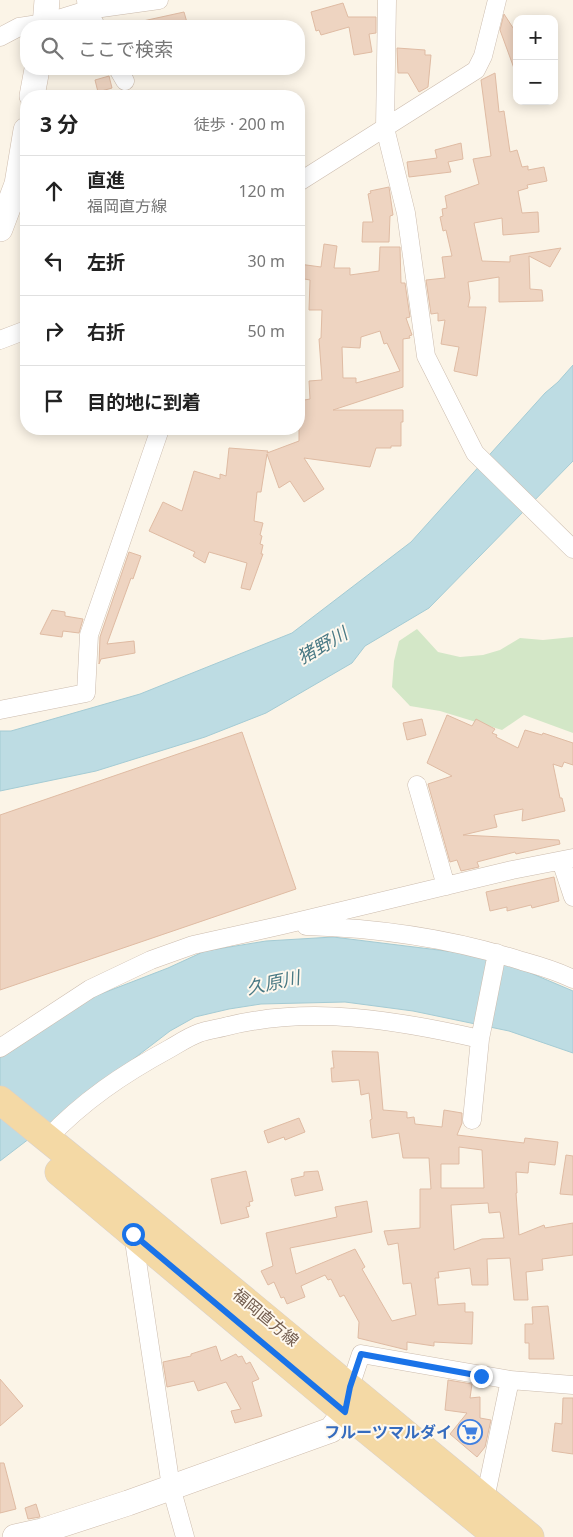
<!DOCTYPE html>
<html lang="ja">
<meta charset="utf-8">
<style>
body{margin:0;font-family:"Noto Sans","Noto Sans JP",sans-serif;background:#f6f6f6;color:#222}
.controls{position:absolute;right:15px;top:15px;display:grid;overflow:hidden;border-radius:10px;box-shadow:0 2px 12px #0003}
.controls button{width:45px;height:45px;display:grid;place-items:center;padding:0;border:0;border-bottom:1px solid #e0e0e0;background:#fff;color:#222;font:25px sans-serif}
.stop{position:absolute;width:15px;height:15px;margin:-11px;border:4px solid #1a73e8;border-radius:50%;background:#fff}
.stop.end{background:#1a73e8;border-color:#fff;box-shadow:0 1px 5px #0008}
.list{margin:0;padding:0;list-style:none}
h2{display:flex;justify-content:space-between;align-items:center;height:65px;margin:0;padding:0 20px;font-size:21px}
h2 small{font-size:16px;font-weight:400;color:#767676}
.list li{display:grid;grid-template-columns:32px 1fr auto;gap:15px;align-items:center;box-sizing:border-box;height:70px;padding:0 20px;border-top:1px solid #e0e0e0}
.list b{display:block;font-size:19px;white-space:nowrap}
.list p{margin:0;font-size:16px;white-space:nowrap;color:#767676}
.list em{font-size:16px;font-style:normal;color:#767676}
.icon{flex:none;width:28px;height:28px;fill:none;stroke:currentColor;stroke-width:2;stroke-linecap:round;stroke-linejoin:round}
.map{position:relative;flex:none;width:573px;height:1537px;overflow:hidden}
.search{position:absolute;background:#fff;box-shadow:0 2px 12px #0003;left:20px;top:20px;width:285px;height:55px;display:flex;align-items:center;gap:12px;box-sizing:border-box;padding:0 18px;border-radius:20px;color:#767676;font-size:19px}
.panel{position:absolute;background:#fff;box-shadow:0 2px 12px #0003;left:20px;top:90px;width:285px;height:345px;border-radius:20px}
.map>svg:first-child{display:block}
.green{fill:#d3e7c7}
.water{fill:#bddce3;stroke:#a4cbd4}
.building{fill:#eed4c1;stroke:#dfbba3;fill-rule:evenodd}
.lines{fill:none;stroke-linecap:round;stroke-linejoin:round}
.street-casing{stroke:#ccbcae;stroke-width:19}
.secondary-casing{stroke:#cebcac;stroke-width:26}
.primary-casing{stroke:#d8d1cd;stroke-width:29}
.street{stroke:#fff;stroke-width:18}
.secondary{stroke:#fff;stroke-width:25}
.primary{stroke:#f4d9a5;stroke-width:28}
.route{stroke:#1a73e8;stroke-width:6}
.labels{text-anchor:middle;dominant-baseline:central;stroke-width:4;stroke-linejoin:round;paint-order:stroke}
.street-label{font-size:16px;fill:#725c4e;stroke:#fef8ee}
.shop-label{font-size:16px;font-weight:bold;fill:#366cbe;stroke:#fef8ee;text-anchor:end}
.water-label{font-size:18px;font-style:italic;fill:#497984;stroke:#fef8ee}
</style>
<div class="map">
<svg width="573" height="1537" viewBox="0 0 573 1537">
<rect width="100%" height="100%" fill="#fbf4e7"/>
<path class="green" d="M417,629l21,23 22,5 23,-2 17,-5 20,-12 23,2 30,-3v96l-49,-18 -22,15 -62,-19 -30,-5 -18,-19 2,-26 5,-20z"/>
<path class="water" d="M573,365v96l-144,147 -64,38 -13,17 -86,50 -61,24 -109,34 -96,20v-60h11l129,-37 152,-61 119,-91 134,-149 13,-11z
M333,937l146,18 35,11 59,25v62l-64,-22 -96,-20 -68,-9 -84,2 -32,5 -34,8 -25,14 -170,130v-104l85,-57 83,-32 37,-17 61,-10z"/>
<path class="building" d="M343,3l5,14h28v16l-7,1 3,18 -18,3 -5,-28 -28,8 -2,-5 -3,1 -5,-19z
M184,12l4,14h-44l-1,-5z
M504,14l13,20v36l-2,1 -15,-41z
M397,48l28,2v5h6l-3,32 -9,5 -11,-19h-10z
M495,73l4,39 5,-1 6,41 7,-2 5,17 6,-1v4l16,-3 3,14 -20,4 1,3 -10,3 4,22 16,-1 1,20 -36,3 -1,-17 -28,5 8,38 28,1v-6l51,-8 -11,19 -21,-11 1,33 12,1 1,11 -44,1v-25l-31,5 2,16 -2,9h18l-9,69 -23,-5 5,-24 -18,-3 4,-24 -7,1v-8l-7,1 -5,-34 19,-2 -3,-21 10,-1 -6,-26 -3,1 -3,-14 3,-1 -1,-7 5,-1 -2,-12 34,-12 -6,-25 18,-3 -10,-76z
M109,76l3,12 -14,4 -3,-12z
M461,143l2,16 -15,3 3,10 -42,5 -2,-15 30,-4 -2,-8z
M389,187l4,28 -3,1 -1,26h-27l1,-20h10l-5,-28 3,-1 -1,-2z
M324,244l13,2 -3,22h16v7l29,-4 1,-24h20l1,36h4l5,34 -4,1 6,17 -3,1 1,2 -7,1v48l-70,23h70v12h-2v24h-10v2h-15l-6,19 -66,-9 20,31 -20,13 -14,-21 -11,7 -12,-34 -6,38h-4l-3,29 9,2 -3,12 2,1 -2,8 3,1 -2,9h2l-13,36 -9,-2 6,-25 -38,-11 -4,11 -12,-7 2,-4 -46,-21 14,-29 19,9 12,-40 26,8v-5l6,2 3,-28 39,3 -1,2 32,-12v-40l11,-2 -1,-18 13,-1 -3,-41 2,-1 1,-28h-13l1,-30 -11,-2v-14l22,3zM380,331l4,13 3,-1 13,28 -44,12v-5h-13l-1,-31 18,1 1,-11z
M129,552l12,4 -8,23 -2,-1 -24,66 27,-3 1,12 -34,6 -2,5 1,-27z
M52,610l13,2v4l18,3 -4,14 -16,-2 -1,6 -22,-3z
M447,715l25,11 4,-7 19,10 -3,4 5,2 -1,2 22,11 7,-18 17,5 1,-2 30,10v22l-9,-3 -2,5 -9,-3 7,34h2l3,13 -43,10 1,-12 -29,6 3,12 -34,8 96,5 1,4 -44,10 -1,-2 -38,10 2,5 -18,4 -4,-11 -7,2 -22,-78 24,-8 -25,-13z
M422,719l4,16 -19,5 -4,-17z
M242,732l54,157 -296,101v-175z
M554,877l5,24 -27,7 -1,-3 -24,6v-4l-17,4 -4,-19z
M332,1051l46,1 5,58 24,2v6l7,-1 1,7 27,3 2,-17 18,3v10l-5,12 67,8 1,-5 33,4 -3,23 -26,-3 -1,11 -12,-1 1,21h-1l3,42 25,-10 1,3 28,-5v32l-31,4 1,11 -17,2 2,28h-14l-4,-42 -23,1 1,26h-16l-2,-17 -32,4 1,6h-4l3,27 27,-2v9h8l-1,32 -38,-2v4l-27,-4v8l-49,-12 1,-16 -15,-27 -4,2 -9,-18 -3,1 -3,-5 -24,11 4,11 -18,7 -3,-7 -3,1 -7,-16 -6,3 -7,-14 12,-5 -7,-33 71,-16 -2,-10 32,-6 5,31 -82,16 6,26 59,-25 10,18 -3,2 30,52 24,-6 -5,-32 -8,1 -5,-41 -10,2 -4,-14 36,-3v-39h11l-2,-31h-26l-4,-25 -27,5 -2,-18 2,-1 -3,-26 -8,2 -2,-15 -27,2 -1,-14h3zM459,1147l23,3 2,38h-43v-24h18zM488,1203l1,10 11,-1 4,26 -22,1 -28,11 -3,-45z
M299,1118l6,14 -20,8 -1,-3 -16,6 -4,-12z
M566,1155l7,1v39l-13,-1z
M246,1171l7,30 -4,1 1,4 -4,1 3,10 -28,7 -10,-45z
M318,1171l5,19 -28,6 -4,-17 13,-3v-4z
M548,1306l6,53h-25v-16h-4v-19h8l-1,-17z
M216,1346l5,15 15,-7 2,3 4,-1 4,8 4,-2 9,17 -7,3 10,34 -27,7 -4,-12 10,-2 -15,-27 -28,9 -4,-10 -27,6 -4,-25 28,-6v-2z
M0,1379l23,27 -23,20z
M448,1380l24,4 -2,14 10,-1v21l11,2 -6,27 -8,10 -27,-23 17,-21 -22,-3z
M563,1398h10v56l-21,-3 3,-28 7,1z
M0,1463h4l12,46 -16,4z
M36,1504l4,13 -12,2 -3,-11z"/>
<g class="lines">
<defs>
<path id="street" d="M86,0l1,10 9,16
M387,0l-2,128 21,85 20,143 49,97 98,96
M0,37l19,-10 26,-4 42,-13 72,-10
M118,69l7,12
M299,182l177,-112 7,-14 14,-56
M0,340l26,-10
M0,710l86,-17 3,-58 71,-206
M417,785l29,101
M561,861l12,36
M306,926c73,2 147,13 216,35 18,5 35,10 51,18
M480,1039l17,-86
M0,1048l90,-59 61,-29 42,-15 90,-20 229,-55 61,-12
M47,1139c36,-38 76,-65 122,-90 9,-5 19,-12 30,-16 8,-3 17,-4 25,-6 85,-22 172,-7 256,12l-8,81
M133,1234l38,253 14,50
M350,1387l11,-33 149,26 63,5
M485,1499l25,-119"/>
<path id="secondary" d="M45,26l2,-26
M32,96l5,-27
M0,229l17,-45 9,-54
M15,1537l27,-6 86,-28 203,-73 14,-18 3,-18"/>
<path id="primary" d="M0,1100l139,113 391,324
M59,1172l286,240 153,125"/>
</defs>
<use href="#street" class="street-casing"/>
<use href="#secondary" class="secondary-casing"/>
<use href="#primary" class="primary-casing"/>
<use href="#street" class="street"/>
<use href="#secondary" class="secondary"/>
<use href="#primary" class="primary"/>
</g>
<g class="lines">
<path class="route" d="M133,1234l212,178 5,-25 11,-33 120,22"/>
</g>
<defs>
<symbol id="supermarket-ring" viewBox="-11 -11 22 22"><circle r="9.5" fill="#fef8ee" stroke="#3f7fe0" stroke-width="1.5"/><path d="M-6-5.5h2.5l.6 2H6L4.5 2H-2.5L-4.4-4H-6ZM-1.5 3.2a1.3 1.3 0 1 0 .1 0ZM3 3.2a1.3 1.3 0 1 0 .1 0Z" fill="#3f7fe0"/></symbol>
</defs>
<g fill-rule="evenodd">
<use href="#supermarket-ring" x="456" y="1418" width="28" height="28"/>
</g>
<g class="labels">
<g class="street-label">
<text transform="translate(266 1317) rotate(40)">福岡直方線</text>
</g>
<g class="shop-label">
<text x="452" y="1432">フルーツマルダイ</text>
</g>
<g class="water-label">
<text transform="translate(322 645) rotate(-30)">猪野川</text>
<text transform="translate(273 982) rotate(-12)">久原川</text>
</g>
</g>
</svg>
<div class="controls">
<button>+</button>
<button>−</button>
</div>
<div class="stop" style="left:133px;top:1234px"></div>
<div class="stop end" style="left:481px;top:1376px"></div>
<div class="search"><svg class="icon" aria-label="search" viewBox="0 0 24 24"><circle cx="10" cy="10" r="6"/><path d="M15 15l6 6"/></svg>ここで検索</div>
<section class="panel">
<h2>3 分<small>徒歩 · 200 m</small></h2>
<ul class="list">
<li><svg class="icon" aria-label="ahead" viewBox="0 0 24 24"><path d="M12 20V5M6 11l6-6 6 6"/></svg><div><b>直進</b><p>福岡直方線</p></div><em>120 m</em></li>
<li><svg class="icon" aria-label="left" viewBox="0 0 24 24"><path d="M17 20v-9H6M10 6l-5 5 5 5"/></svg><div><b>左折</b></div><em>30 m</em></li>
<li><svg class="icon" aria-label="right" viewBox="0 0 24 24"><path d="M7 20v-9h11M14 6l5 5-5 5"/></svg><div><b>右折</b></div><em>50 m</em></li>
<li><svg class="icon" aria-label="arrive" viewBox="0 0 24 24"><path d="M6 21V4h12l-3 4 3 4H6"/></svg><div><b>目的地に到着</b></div></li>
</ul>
</section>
</div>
